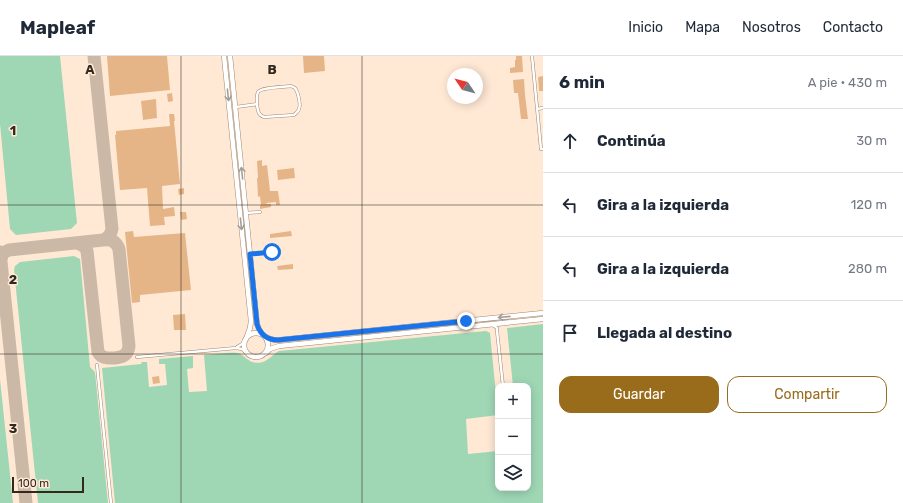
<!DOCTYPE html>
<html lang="es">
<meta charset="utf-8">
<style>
body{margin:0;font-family:Rubik,sans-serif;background:#f6f6f7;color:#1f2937}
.controls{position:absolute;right:12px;bottom:12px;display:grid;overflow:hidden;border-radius:8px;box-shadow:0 2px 10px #0003}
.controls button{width:36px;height:36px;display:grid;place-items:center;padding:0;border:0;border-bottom:1px solid #e0e1e3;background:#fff;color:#1f2937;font:20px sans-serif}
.compass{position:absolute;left:447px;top:12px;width:36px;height:36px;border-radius:50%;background:#fff;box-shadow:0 2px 10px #0003;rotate:305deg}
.scale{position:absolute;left:12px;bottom:10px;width:72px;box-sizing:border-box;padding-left:4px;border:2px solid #32281e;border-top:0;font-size:11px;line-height:14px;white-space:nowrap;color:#32281e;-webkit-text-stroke:3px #ffe9d5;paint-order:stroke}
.stop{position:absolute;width:12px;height:12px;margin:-9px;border:3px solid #1a73e8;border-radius:50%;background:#fff}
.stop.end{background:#1a73e8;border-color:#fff;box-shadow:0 1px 4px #0008}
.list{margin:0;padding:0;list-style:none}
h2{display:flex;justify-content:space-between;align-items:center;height:52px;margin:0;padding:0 16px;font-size:17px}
h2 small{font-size:13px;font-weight:400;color:#747a83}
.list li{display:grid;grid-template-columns:26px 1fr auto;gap:12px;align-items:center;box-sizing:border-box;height:64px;padding:0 16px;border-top:1px solid #e0e1e3}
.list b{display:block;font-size:15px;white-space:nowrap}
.list em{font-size:13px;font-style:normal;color:#747a83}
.actions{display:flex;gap:8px;padding:12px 16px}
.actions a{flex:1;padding:9px 0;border:1px solid #996c1c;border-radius:12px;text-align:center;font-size:14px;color:#996c1c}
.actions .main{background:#996c1c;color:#fff}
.icon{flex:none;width:22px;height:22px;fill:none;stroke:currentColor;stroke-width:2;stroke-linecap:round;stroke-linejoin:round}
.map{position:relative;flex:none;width:543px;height:447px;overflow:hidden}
header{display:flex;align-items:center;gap:24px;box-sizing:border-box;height:56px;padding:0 20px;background:#fff;border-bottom:1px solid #e0e1e3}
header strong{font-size:19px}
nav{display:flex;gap:22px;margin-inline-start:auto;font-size:14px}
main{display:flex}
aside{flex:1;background:#fff}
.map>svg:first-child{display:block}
.green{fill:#9fd7b5}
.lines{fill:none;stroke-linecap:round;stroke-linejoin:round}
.taxiway{stroke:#ccb8a7;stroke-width:13}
.building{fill:#e5b588}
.service-casing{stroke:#a18871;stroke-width:3.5}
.minor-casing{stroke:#a18871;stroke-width:5.5}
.service{stroke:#fff;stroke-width:2.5}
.minor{stroke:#fff;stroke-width:4.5}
.oneway{stroke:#a39e9a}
.route{stroke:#1a73e8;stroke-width:5}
.grid{fill:none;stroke:#32281e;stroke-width:1;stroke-opacity:0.55}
.grid-label{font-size:13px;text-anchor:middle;font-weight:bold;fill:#32281e;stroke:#ffe9d5;stroke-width:3;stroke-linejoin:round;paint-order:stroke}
</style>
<header>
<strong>Mapleaf</strong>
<nav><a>Inicio</a><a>Mapa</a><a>Nosotros</a><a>Contacto</a></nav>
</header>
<main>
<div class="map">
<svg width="543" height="447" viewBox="0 0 543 447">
<rect width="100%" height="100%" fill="#ffe9d5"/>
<path class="green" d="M0,0h60l17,167 -6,6 -55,6 -6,-6 -10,-105z
M74,200l6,3 10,108 5,5 13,131h-70l-24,-233 1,-4 5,-4z
M543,268v179h-428l-13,-135 39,-4 1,-2h5l2,25 18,-2 -2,-21h-6v-5l34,-3v12l-6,1 2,23 18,-1 -3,-36c8,0 26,-3 33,-2 9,2 12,13 26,9 6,-2 10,-8 16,-11l207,-20 4,2 8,82 -32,4 2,35 30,-3v37h30v-40h3l-3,-32v-30h-15l-6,-58z
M0,323l13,124h-13z"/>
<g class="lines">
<path class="taxiway" d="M94,0l18,173c-1,6 -4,9 -9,11
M0,196l26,251
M1,203l2,-6 6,-3 94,-10c8,-1 13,1 16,9l10,97c-1,9 -6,11 -14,12 -7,0 -13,1 -17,-6l-11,-101 -3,-5 -7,-3"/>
</g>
<path class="building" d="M107,0h60l3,34 -60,6z
M303,0h21l1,15 -21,2z
M516,0h6l1,16 -13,1v-5l5,-1v-7h1z
M543,20v15h-4l-1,-14z
M524,23l1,16 3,24h-7l-3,-26h-4l-1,-13z
M172,37l1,8 -5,1 -1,-8z
M156,43l1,19 -14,2 -2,-19z
M169,58h5l1,7h-1l6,63 -18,2 1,23 11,-2 1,9 -11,1 1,8 -15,1 -3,-38 -27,2 -5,-55h1v-4l54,-5z
M262,104v6l5,-1 3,26h8l2,14h-4v-3l-10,1 1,1h4v3l-11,2v-4h1l-1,-9 -2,1 -1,-19h1l-1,-17z
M294,112l1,10 -17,2 -1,-10z
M184,132v6l-5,1 -1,-6z
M180,156h6l1,7 -6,1z
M133,175l1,6 51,-4 6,57 -51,5v7l-8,1 -7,-71z
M291,175l1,5 -22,2v-4z
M293,208v5l-15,1 -1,-4z
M185,258l1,16h-12l-1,-15z
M159,320l1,7 -7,1 -1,-7z"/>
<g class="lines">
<defs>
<path id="service" d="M532,0l9,93h2
M291,30l4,2c3,4 6,16 4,21 -1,3 -3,4 -5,6l-30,2c-6,-2 -6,-6 -7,-12 0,-4 -1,-9 1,-13 3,-5 26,-5 33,-6z
M236,51l21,-3
M537,53l6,-1
M246,157l14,-1
M249,199l23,-3
M493,269l4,3v3l6,55
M237,291l5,-3 4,-5
M137,301l99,-9 6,1 5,4
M97,309l14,138"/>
<path id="minor" d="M224,0l27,265 -1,7 -4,11
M230,0l27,268c3,10 10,16 21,16l265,-27
M244 289a12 12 0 1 1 24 0a12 12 0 1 1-24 0Z
M266,297l4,-4 9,-3 264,-27"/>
</defs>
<use href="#service" class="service-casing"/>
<use href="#minor" class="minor-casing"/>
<use href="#service" class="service"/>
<use href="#minor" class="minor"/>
</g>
<defs><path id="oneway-shaft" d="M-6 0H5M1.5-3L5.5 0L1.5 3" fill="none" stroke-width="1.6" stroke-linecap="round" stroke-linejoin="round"/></defs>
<g class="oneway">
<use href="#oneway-shaft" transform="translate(228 39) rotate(84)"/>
<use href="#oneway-shaft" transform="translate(242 117) rotate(-96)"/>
<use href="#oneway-shaft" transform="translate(241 168) rotate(84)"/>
<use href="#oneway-shaft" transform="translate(504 261) rotate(174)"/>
</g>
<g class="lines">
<path class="route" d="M272,196l-22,2 7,70c3,10 10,16 21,16l188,-19"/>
</g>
<path class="grid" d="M181,0v447M362,0v447M0,149h543M0,298h543"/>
<g class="grid-label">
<text x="90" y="18">A</text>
<text x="272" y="18">B</text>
<text x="13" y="79">1</text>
<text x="13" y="228">2</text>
<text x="13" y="377">3</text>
</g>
</svg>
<div class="controls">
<button>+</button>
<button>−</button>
<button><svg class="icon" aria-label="layers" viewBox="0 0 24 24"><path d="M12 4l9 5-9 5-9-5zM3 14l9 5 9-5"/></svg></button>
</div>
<svg class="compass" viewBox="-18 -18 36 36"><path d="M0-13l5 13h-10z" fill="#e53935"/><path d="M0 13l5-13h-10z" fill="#747a83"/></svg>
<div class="scale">100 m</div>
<div class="stop" style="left:272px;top:196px"></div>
<div class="stop end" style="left:466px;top:265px"></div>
</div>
<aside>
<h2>6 min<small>A pie · 430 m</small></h2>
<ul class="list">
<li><svg class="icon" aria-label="ahead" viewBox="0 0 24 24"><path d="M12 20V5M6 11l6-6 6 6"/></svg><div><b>Continúa</b></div><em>30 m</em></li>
<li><svg class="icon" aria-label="left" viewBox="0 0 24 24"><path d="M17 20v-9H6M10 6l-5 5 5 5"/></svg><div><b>Gira a la izquierda</b></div><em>120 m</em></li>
<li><svg class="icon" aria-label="left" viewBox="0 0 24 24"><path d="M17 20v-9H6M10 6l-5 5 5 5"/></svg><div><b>Gira a la izquierda</b></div><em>280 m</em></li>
<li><svg class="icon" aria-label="arrive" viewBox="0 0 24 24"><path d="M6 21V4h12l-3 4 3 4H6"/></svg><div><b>Llegada al destino</b></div></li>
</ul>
<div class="actions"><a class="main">Guardar</a><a>Compartir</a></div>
</aside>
</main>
